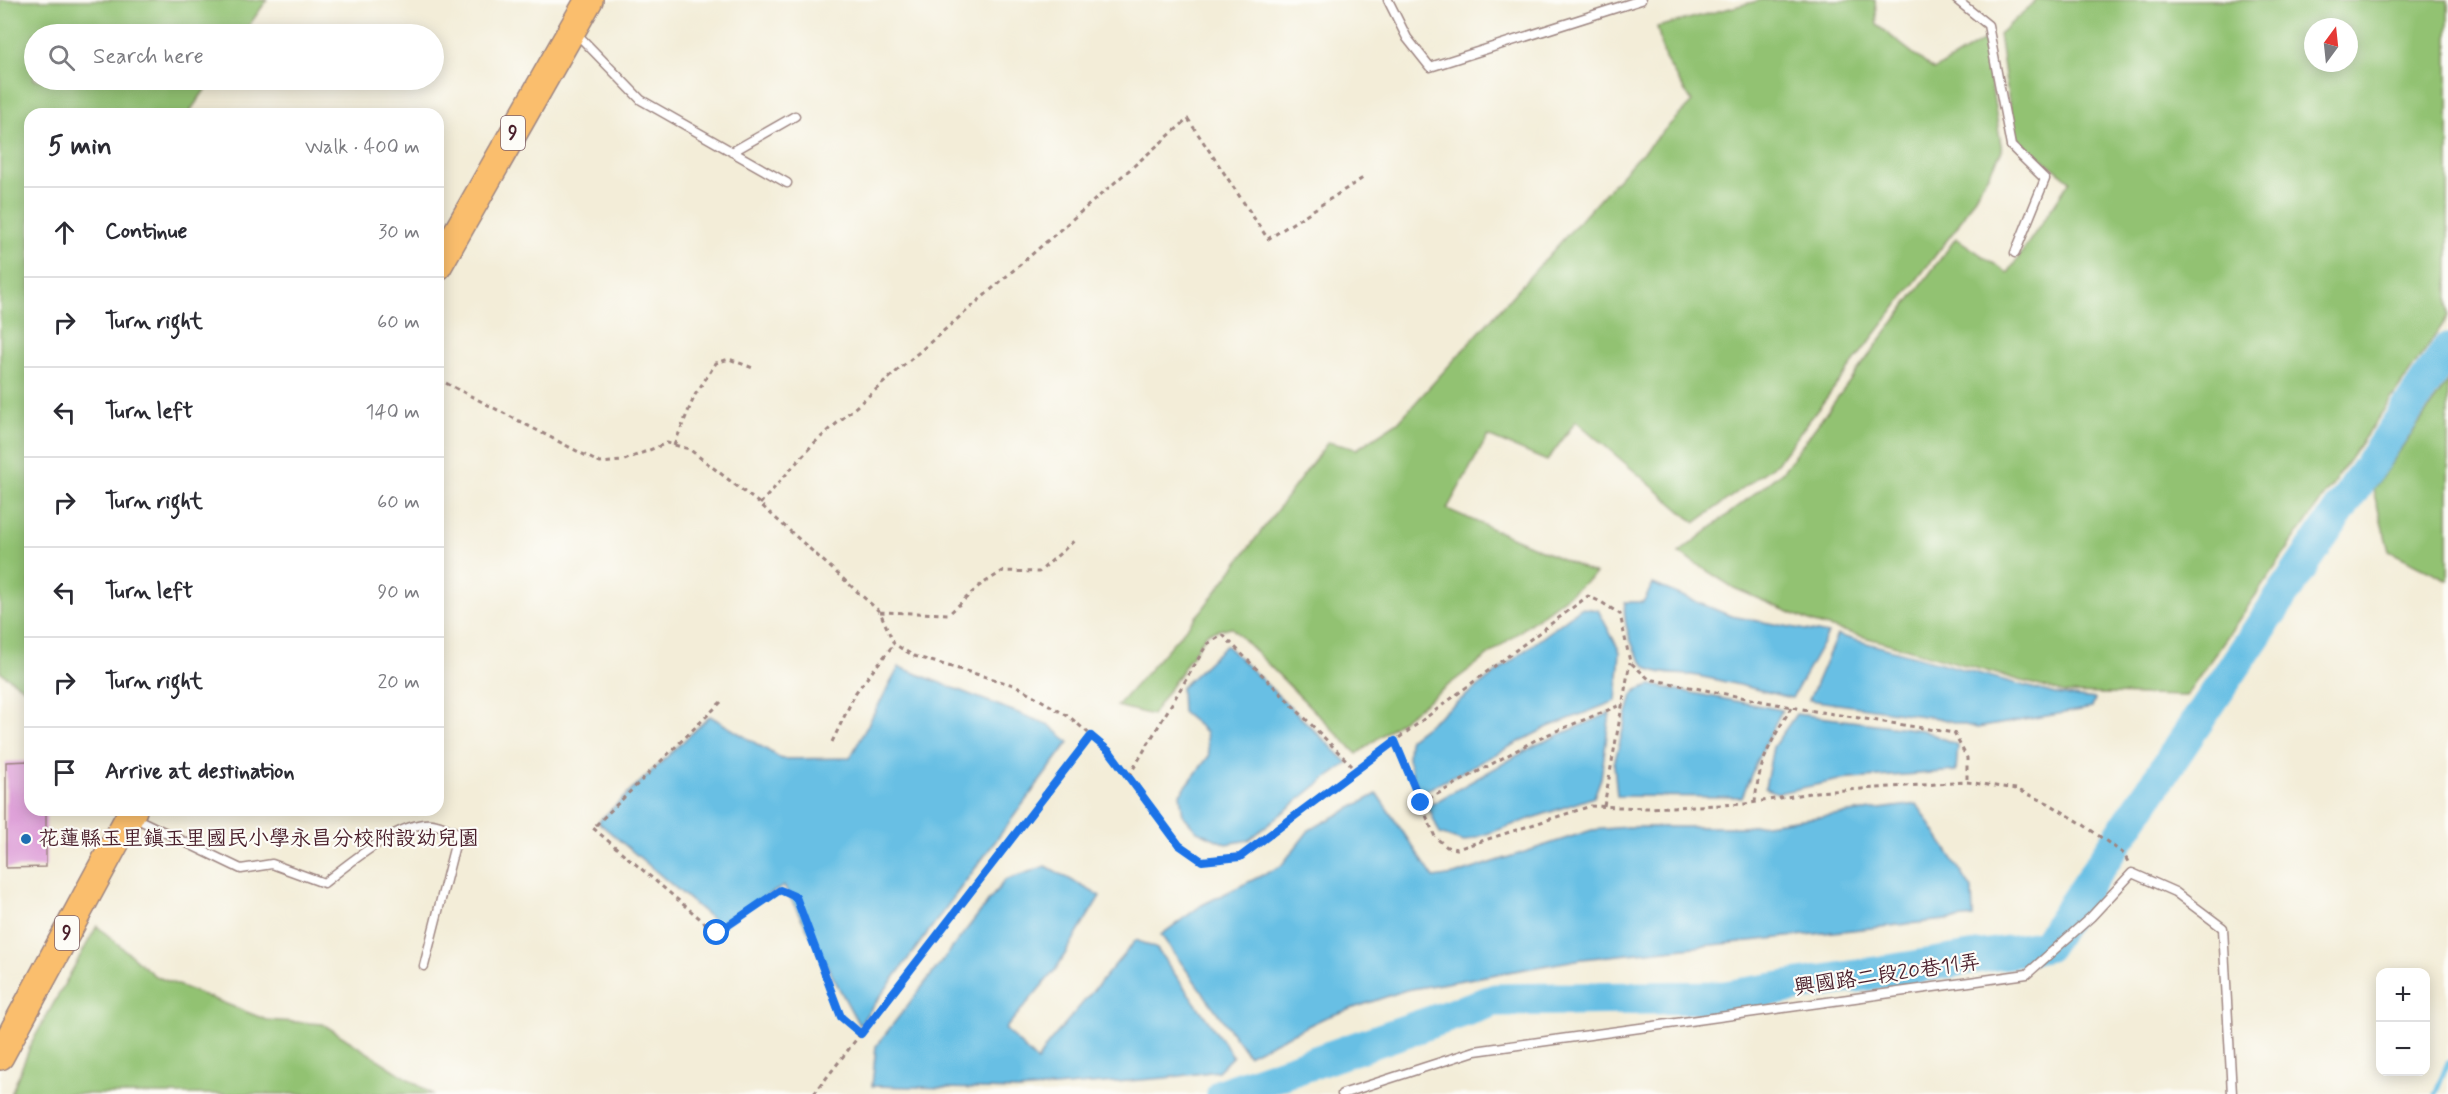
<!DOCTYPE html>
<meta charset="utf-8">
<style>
body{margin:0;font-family:Mynerve,"LXGW WenKai TC",sans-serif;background:#f2f2f3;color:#2b2b33}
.controls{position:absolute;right:18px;bottom:18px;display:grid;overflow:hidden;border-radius:12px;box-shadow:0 3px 15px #0003}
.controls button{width:54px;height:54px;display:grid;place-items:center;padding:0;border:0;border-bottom:2px solid #e1e1e2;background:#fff;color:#2b2b33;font:30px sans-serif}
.compass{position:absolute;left:2304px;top:18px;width:54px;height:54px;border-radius:50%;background:#fff;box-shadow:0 3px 15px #0003;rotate:15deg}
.stop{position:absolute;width:18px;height:18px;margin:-14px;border:4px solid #1a73e8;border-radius:50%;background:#fff}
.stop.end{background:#1a73e8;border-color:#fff;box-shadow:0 2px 6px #0008}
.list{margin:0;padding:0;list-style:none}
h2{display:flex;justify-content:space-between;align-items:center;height:78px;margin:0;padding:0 24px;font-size:26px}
h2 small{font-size:20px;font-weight:400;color:#7c7c81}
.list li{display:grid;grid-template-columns:39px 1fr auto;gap:18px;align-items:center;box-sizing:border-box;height:90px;padding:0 24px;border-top:2px solid #e1e1e2}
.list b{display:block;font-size:22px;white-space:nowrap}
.list em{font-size:20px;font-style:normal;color:#7c7c81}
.icon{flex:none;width:33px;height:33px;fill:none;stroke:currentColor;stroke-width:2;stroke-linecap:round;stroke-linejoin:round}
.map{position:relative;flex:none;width:2448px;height:1094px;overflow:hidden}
.search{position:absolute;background:#fff;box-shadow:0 3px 15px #0003;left:24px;top:24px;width:420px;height:66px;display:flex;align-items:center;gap:15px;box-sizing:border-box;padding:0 21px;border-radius:33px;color:#7c7c81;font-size:22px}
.panel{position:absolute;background:#fff;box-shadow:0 3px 15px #0003;left:24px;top:108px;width:420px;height:708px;border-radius:18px}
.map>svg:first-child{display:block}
.green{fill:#92c272;stroke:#6e704e;stroke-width:1.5;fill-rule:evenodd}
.water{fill:#67bfe4;stroke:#586f88;stroke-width:1.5}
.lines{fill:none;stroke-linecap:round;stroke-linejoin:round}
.stream{stroke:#67bfe4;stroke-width:5}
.river{stroke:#67bfe4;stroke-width:33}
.building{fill:#dfa2d9}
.lane-casing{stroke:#9e8682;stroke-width:11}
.primary-casing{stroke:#9e8682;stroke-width:30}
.path{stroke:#9e8682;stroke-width:3;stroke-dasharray:4.5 4.5;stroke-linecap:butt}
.lane{stroke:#fff;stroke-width:8}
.primary{stroke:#fabe6d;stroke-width:27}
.route{stroke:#1a73e8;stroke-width:8}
.poi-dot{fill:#1f6fb2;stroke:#fdfcf7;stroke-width:2}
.labels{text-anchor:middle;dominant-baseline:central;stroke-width:4.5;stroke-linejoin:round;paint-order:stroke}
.shield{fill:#fdfcf7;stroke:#806168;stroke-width:1.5}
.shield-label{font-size:20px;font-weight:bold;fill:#4a1f2b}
.poi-label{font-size:21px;fill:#4a1f2b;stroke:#fdfcf7;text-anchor:start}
.street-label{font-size:21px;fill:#4a1f2b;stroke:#fdfcf7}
</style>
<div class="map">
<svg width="2448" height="1094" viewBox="0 0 2448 1094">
<rect width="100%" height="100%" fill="#fdfcf7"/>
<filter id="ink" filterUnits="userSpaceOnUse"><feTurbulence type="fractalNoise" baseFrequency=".0167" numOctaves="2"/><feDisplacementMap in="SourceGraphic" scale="12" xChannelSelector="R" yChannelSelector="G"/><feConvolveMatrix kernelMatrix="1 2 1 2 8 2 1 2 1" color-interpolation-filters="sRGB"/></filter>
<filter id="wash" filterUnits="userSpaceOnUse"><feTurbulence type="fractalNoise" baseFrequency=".008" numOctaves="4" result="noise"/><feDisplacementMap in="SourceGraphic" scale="24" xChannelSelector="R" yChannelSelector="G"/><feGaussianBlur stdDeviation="1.35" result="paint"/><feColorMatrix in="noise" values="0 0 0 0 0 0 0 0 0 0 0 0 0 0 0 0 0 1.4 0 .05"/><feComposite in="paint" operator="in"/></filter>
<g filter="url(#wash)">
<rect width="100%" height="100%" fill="#f3edd8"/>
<path class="green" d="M0,0h267l-24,34h-209v46h178l-24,34h-158v578l-30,-20z
M1761,0h114l2,25 57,45 50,-30 18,111 -45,76 -180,236 -82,60 -119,-102 -29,40 -59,-25 -41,73 149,65 -239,180 -126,-127 -24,6 -55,82 -35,-9 85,-96 126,-168 29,7 41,-27 237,-262 57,-58 -27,-43 -8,-32z
M2037,0h411v317l-262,379 -121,-3 -251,-70 -80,-35 -55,-35 104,-82 173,-233 52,35 62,-92 -56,-44 -15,-103zM2313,27h36v36h-36z
M2448,381v199l-59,-29 -16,-61z
M97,926l58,50 112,44 56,4 109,70h-421l21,-52z"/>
<path class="water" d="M1653,584l78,32 97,18 -36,64c-33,-8 -66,-17 -100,-23 -12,-1 -32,0 -42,-6 -17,-11 -28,-48 -25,-67h18z
M1581,608l17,2 22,42 -4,49 -68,26 -129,67 -11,-35 1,-20z
M1837,635l218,59 40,5 -3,9 -115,20 -39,-10 -129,-18z
M1226,645l122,118 -32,23 -67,54 -23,4 -29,-13 -14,-16 -3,-21 29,-38 -3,-24 -24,-20 -1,-24z
M899,667l150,58 20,17 -210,283 -75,-139 -66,38 -120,-102 112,-106 72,43 68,-1z
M1651,685l131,25 -24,48 -16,39 -125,-1 -3,-32 18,-69 5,-5z
M1610,713l-9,65 -7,19 -131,45 -23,-8 -12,-28 108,-61z
M1796,714l126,16 36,15 -2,26 -117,9 -61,13 -13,-5 8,-41z
M1377,794l57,84 20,-3 138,-45 35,-3h116l174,-23 55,85 1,28 -391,42 -176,31 -82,28 -76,37 -87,-120 41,-30 79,-39 28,-36z
M1046,866l54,30 -44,73 -51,60 32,32 11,-17 88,-104 21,9 76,107 -15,15 -53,7 -147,12 -146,-4 4,-40 129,-166z"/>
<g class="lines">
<path class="stream" d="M2435,1094l13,-32"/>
<path class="river" d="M1223,1094l272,-94 230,-3 321,-51 402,-597"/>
</g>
<g id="blocks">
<path class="building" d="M30,761v49h16v57l-40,1v-106z"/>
</g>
</g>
<g filter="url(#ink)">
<use href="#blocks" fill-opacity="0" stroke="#9e8682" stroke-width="1.5"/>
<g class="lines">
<defs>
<path id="lane" d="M1388,0l19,38 23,29 211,-67
M1957,0l31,25 23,121 34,33 -30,74
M575,32l66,68 146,83
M732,152l63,-36
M133,817l108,52 31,-5 52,19c24,-19 77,-63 108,-59 8,1 18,6 26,9l-34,133
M1342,1094l133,-43 552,-77 64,-57 41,-44 43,19 48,36 9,166"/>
<path id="primary" d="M438,266l151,-266
M0,1056l133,-246"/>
</defs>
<use href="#lane" class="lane-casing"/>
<use href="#primary" class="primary-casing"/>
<path class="path" d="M438,379l162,84 22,-2 45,-18 22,6 71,55 120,108 14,32 20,12 103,30 54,32 39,34 69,93 23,16 38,-4 348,-261 13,6 19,12 10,48 19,17 153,30 152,24 13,25v24
M674,445l21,-50 21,-32 13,-4 24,9
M760,504l53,-60 375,-325 80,120 98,-63
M880,612l69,2 30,-28 24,-15 36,1 37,-33
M721,702l-128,126 124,105 63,-43 16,6 45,121 19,17
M1395,741l40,96 12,10 10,2 134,-43 56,2 98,-4 71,-12 151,-10 49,7 32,14 33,20 43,31 4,8
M832,742l24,-50 38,-48
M1129,776l78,-132 16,-9 133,135
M1421,803l118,-65 84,-34
M1755,803c3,-41 17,-63 37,-97
M1604,806l26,-144
M814,1094l277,-358"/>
<use href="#lane" class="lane"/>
<use href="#primary" class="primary"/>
</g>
</g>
<g class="lines" filter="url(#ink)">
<path class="route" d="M717,933l63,-43 16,7 45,120 20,17 230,-298 19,16 69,93 23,16 38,-4 155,-116 26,62"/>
</g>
<circle class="poi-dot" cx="26" cy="839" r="6"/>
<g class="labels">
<g class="shield">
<rect x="501" y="116" width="24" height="34" rx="4.5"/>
<rect x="55" y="916" width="24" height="34" rx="4.5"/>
</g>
<g class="shield-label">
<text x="513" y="133">9</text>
<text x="67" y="933">9</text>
</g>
<g class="poi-label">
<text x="38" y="839">花蓮縣玉里鎮玉里國民小學永昌分校附設幼兒園</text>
</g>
<g class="street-label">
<text transform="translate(1887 975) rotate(-8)">興國路二段20巷11弄</text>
</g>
</g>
</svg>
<div class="controls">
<button>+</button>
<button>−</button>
</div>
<svg class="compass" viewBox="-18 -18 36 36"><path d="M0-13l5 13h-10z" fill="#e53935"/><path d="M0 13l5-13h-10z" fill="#7c7c81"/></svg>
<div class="stop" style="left:717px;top:933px"></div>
<div class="stop end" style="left:1421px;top:803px"></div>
<div class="search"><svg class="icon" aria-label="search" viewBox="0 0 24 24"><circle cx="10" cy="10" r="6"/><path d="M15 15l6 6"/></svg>Search here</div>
<section class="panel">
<h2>5 min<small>Walk · 400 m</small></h2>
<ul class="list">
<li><svg class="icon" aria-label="ahead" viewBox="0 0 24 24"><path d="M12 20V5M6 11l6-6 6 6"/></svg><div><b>Continue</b></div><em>30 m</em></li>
<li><svg class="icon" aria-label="right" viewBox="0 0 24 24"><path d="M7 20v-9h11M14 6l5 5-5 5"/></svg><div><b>Turn right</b></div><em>60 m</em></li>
<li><svg class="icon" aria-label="left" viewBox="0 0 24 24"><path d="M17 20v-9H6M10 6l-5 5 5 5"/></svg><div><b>Turn left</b></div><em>140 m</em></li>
<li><svg class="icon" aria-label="right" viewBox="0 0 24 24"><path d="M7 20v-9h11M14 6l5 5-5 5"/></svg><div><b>Turn right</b></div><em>60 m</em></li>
<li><svg class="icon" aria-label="left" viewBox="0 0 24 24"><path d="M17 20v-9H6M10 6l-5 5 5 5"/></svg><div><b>Turn left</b></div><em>90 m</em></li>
<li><svg class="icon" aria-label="right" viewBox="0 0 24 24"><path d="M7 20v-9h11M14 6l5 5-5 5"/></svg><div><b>Turn right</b></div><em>20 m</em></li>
<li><svg class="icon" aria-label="arrive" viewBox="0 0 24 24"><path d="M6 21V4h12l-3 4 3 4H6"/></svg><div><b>Arrive at destination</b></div></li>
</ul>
</section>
</div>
